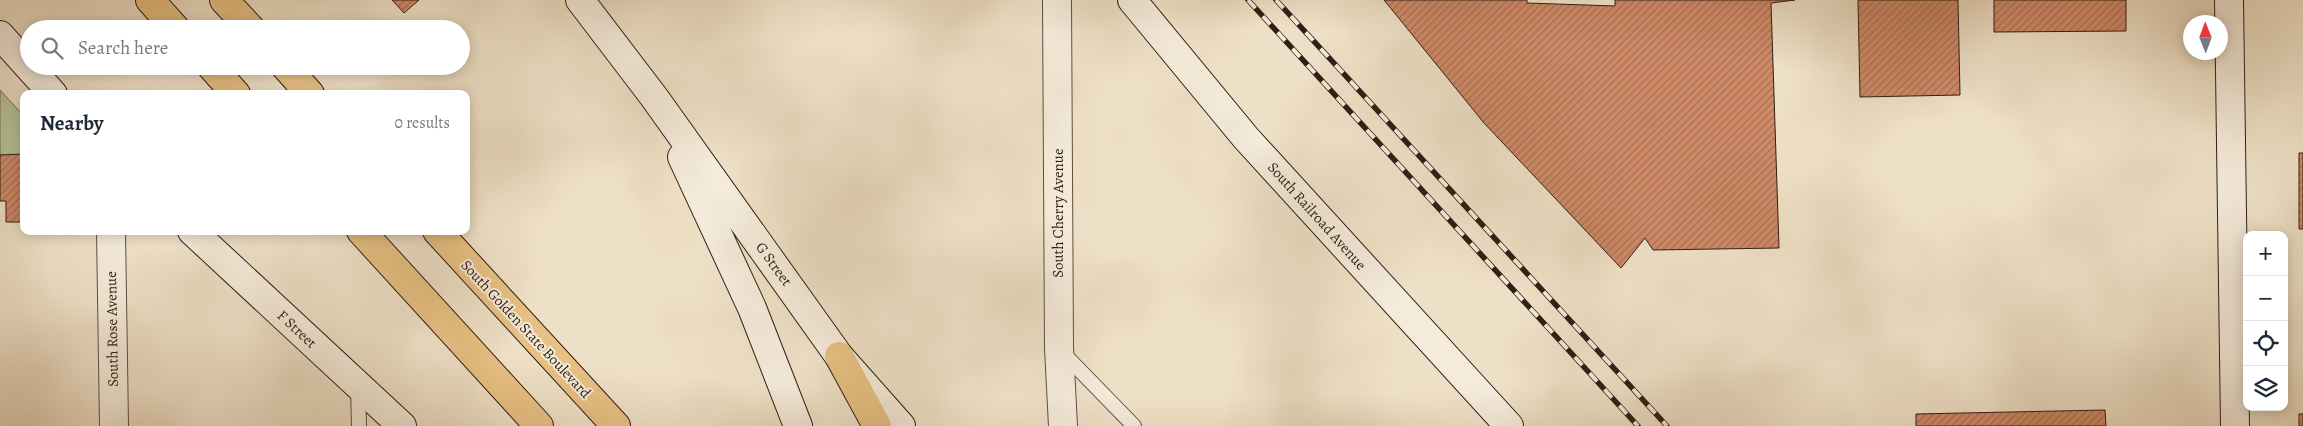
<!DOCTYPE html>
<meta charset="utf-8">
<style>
body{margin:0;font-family:Alegreya,serif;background:#f6f6f7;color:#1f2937}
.controls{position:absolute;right:15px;bottom:15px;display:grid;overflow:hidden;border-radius:10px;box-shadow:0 2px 12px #0003}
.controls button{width:45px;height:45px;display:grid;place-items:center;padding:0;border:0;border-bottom:1px solid #e0e1e3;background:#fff;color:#1f2937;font:25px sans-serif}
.compass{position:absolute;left:2183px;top:15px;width:45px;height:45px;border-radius:50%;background:#fff;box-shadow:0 2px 12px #0003;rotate:359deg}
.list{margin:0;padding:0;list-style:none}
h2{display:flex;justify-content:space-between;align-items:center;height:65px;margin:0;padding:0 20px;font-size:21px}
h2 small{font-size:16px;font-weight:400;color:#747a83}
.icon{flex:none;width:28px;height:28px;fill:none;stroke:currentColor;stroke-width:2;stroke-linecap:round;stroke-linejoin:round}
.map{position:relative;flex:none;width:2303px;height:426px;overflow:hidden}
.search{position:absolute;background:#fff;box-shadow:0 2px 12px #0003;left:20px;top:20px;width:450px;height:55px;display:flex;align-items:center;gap:12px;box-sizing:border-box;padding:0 18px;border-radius:28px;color:#747a83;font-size:19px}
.panel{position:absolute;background:#fff;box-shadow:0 2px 12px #0003;left:20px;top:90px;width:450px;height:145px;border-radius:10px}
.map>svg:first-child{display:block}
.grass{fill:#b6c397;stroke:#737056}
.building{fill:url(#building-hatch);stroke:#301d15}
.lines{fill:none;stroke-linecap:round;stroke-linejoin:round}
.lane-casing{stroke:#604e41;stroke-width:16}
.street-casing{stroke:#604e41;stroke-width:30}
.secondary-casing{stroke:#301d15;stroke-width:30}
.highway-casing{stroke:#301d15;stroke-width:30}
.lane{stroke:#f4ebda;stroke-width:14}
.street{stroke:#f4ebda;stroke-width:28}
.secondary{stroke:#f4ebda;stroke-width:28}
.highway{stroke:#e7c083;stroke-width:28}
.rail-casing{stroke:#301d15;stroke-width:5.5}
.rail{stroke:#f4ebda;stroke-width:4;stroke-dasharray:11;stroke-linecap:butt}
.labels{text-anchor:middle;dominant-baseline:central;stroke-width:4;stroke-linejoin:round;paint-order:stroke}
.street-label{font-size:15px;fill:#301d15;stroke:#f4ebda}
</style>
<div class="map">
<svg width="2303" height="426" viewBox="0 0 2303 426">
<defs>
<pattern id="building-hatch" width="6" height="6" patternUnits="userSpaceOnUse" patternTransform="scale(1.25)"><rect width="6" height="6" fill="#cf8a68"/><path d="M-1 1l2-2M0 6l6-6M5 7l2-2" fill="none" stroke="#a87054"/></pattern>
</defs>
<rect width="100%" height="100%" fill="#eee0c6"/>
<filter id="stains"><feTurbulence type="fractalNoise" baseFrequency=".004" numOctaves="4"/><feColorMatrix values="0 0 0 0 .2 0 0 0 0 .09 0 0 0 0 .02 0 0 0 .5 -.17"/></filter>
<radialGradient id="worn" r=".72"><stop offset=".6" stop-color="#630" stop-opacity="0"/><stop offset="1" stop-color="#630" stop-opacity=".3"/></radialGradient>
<path class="grass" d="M0,90l24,26v39h-24z"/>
<path class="building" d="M392,0h27l-15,13z
M1384,0h143v3l88,3v-6h180l-24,3 8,245 -126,2 -8,-12 -24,30 -137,-145z
M1858,0h100l2,95 -100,2z
M1994,0h132v31l-132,1z
M2299,153h4v76h-4z
M24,154v68h-18v-21h-6v-46z
M2105,410l1,16h-190v-12z
M2299,414h4v12h-4z"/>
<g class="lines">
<defs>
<path id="lane" d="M1061,351l73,75
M358,387l1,39"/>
<path id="street" d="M1057,0l2,348 4,78
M111,231l3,195"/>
<path id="secondary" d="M580,0l74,97 185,259 62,70
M1132,0l114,138 263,288
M2229,0l6,426
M0,35l53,59
M682,157l70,151 46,118
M192,231l210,195"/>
<path id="highway" d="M150,0l26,29
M224,0l27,29
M211,66l25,28
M285,66l25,28
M361,231l178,195
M437,231l179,195
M839,356l38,70"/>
</defs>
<use href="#lane" class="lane-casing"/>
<use href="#street" class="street-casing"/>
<use href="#secondary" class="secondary-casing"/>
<use href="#highway" class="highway-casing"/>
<use href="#lane" class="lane"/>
<use href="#street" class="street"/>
<use href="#secondary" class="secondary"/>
<use href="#highway" class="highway"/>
<defs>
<path id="rail" d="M1248,0l390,426
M1276,0l391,426"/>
</defs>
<use href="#rail" class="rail-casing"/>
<use href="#rail" class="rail"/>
</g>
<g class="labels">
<g class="street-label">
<text transform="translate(1058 213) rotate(-90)">South Cherry Avenue</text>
<text transform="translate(1317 216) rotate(48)">South Railroad Avenue</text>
<text transform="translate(774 264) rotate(54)">G Street</text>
<text transform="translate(112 329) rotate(-91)">South Rose Avenue</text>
<text transform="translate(297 329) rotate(43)">F Street</text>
<text transform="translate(526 329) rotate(47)">South Golden State Boulevard</text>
</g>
</g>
<rect width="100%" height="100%" filter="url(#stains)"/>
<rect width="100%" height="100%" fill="url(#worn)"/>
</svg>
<div class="controls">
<button>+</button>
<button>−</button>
<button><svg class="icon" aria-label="locate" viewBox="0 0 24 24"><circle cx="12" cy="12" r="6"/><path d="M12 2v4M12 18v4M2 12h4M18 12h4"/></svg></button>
<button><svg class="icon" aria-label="layers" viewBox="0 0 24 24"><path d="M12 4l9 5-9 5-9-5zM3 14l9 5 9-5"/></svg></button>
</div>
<svg class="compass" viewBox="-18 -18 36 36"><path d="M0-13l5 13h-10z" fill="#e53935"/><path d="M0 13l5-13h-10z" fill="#747a83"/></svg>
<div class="search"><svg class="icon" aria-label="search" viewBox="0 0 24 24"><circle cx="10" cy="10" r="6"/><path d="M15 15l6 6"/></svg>Search here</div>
<section class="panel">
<h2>Nearby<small>0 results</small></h2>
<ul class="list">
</ul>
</section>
</div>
